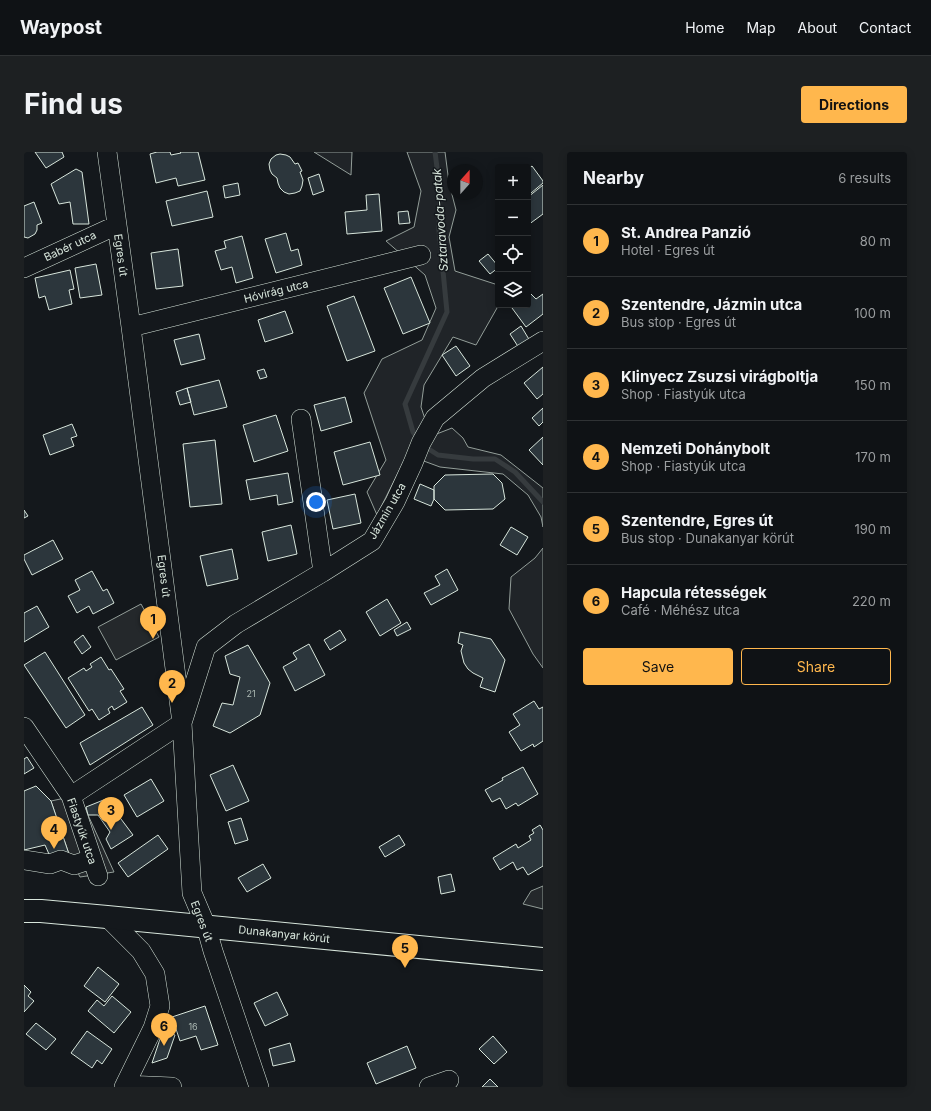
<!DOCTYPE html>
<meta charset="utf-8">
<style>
body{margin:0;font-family:Inter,sans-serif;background:#1d2022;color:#f1f3f6}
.controls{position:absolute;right:12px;top:12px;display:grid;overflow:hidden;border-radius:4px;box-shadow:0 2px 10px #0003}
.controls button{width:36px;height:36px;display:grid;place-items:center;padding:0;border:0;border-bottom:1px solid #2f3234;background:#0f1215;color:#f1f3f6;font:20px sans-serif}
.compass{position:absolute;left:423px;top:12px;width:36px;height:36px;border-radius:50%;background:#0f1215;box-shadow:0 2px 10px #0003;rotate:21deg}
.you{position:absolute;left:292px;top:350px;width:14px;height:14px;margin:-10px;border:3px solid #fff;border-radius:50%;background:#1a73e8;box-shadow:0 0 0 6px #1a73e833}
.badge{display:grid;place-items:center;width:26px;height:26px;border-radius:50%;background:#ffb74d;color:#111;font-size:13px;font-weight:700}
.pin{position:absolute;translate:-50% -33px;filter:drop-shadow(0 1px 2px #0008)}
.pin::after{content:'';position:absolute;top:21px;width:14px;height:12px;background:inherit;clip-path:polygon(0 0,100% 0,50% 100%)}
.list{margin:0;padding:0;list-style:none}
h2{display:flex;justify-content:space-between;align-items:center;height:52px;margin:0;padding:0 16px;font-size:17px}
h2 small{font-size:13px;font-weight:400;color:#9b9ea0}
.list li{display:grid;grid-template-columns:26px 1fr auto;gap:12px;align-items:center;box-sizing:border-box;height:72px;padding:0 16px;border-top:1px solid #2f3234}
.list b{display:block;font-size:15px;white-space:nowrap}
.list p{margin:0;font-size:13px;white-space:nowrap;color:#9b9ea0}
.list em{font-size:13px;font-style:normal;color:#9b9ea0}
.actions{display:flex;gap:8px;padding:12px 16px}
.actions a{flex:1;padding:9px 0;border:1px solid #ffb74d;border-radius:4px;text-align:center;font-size:14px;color:#ffb74d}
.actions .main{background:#ffb74d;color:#111}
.icon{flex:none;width:22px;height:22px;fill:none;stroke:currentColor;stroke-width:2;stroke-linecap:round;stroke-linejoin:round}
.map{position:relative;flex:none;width:519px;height:935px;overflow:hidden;border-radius:4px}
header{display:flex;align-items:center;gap:24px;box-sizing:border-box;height:56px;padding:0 20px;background:#0f1215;border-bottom:1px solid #2f3234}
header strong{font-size:19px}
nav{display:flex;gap:22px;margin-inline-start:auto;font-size:14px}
.intro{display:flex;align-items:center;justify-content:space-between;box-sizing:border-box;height:96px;padding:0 24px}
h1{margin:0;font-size:28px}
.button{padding:10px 18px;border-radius:4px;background:#ffb74d;color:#111;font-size:14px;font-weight:700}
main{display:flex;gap:24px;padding:0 24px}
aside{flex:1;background:#0f1215;border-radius:4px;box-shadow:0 2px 10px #0003}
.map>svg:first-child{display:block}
.green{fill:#202428;stroke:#939e99}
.parking{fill:#24282b;stroke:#939e99}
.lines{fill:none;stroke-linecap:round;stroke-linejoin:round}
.stream{stroke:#363b3e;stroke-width:5}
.building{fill:#2c363c;stroke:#d8e6dc}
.minor-casing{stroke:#d8e6dc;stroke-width:20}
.major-casing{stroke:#d8e6dc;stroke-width:24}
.minor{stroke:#14181c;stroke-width:19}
.major{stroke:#14181c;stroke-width:22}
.labels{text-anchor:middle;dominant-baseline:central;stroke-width:3;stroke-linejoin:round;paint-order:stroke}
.number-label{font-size:9px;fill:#adbab4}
.street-label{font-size:11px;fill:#d8e6dc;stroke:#14181c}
.water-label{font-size:12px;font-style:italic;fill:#d8e6dc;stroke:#14181c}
</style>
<header>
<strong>Waypost</strong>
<nav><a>Home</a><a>Map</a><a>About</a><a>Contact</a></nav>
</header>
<div class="intro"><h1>Find us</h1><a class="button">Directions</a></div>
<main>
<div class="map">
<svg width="519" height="935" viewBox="0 0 519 935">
<rect width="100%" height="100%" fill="#14181c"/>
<path class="green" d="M290,0h38l-1,23z
M383,0h38l4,31 7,27 -7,27 6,34 43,14v19l-1,4 -21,37 -23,-8 -29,48 -3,22 4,12 -48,96 -10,-23 19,-32 -22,-67 18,-34 40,-19 14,-32 -11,-33 -39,-34 28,-14 7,-36z
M428,276l11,10 5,9 33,8 42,33v39l-2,-10 -13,-22 -25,-21 -63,-7 -19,-7 13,-25z
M519,396v120l-10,-14 -24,-45 2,-32 24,-19z"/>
<path class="parking" d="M117,452l18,33 -43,23 -18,-33z
M55,643l9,20 26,57 -34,5 -10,-20 -19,-56z
M519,734v23l-20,-5 8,-13z"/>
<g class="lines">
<path class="stream" d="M395,288l-6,-8 -8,-28 42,-92 -8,-82 1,-39 -5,-39
M400,294l14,9 35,4h22l20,13 28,30"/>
</g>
<path class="building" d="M11,0h27l2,5 -18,11z
M133,0h13l1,3 10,-2 -1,-1h18l7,28 -27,6 -2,-8 -20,5 -6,-29z
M256,2l6,1 4,2 5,7 3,-1 4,8 -2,1 3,8 -1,6 -2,5 -5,2 -6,1 -5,-2 -4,-4 -2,-5 -1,-5 -5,-4 -2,-4 -1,-6 2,-5 5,-4z
M508,14l11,15v2l-12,10 -3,-3v-21z
M52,17l6,3 7,52h-16l-3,-22 -11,2 -8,-20z
M295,22l5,17 -11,4 -5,-17z
M214,31l2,12 -15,3 -2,-12z
M519,33v29l-15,11v-28z
M183,39l6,26 -41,9 -6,-25z
M355,42l3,37 -35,3 -2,-22 22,-2 -1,-15z
M10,50l8,21 -5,2v5l-2,4 -7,4 -4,-1v-31z
M384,59l2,12 -11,1 -1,-12z
M262,81l5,18 7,-2 4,16 -26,8 -11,-34z
M218,84l11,42 -17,5 -4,-16 -11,3 -6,-19 11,-3 -2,-7z
M154,97l5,37 -27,3 -5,-36z
M464,102l10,12v2l-8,6 -11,-13z
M72,112l6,31 -22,3 -5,-30z
M46,118l4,19 -5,1 3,14 -23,6 -4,-14 -6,2 -4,-20z
M387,125l19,46 -27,11 -19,-46z
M507,142l5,5 7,-5v20l-17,13 -14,-19 4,-3h12v-9z
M330,144l21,55 -28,10 -20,-55z
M261,159l8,22 -28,9 -7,-22z
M497,174l9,15 -11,7 -9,-14z
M175,182l6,25 -24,6 -7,-25z
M432,194l14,20 -14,10 -14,-21z
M519,215v27l-6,5 -13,-16z
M240,217l3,8 -7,2 -3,-8z
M195,228l8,27 -33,8 -7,-27z
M163,236l4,14 -11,3 -4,-13z
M321,245l7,25 -31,9 -7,-26z
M519,256v14l-4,4 -7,-8z
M252,263l12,36 -34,11 -11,-37z
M48,272l5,12 -6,2 3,8 -24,9 -7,-20z
M519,285v28l-14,-15z
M191,288l7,64 -32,3 -7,-63z
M346,290l10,33 -37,10 -9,-33z
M264,321l5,29 -15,3 -1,-10 -27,5 -4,-20z
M469,322l9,9 3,16 -12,10 -48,1 -11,-11v-13l11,-11z
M396,332l14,6v9l-3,7 -17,-7z
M331,342l6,29 -28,6 -6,-29z
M0,358l4,6 -4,2z
M267,373l6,29 -29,7 -6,-29z
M487,375l17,10 -11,18 -17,-10z
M29,388l10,19 -31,16 -8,-16v-4z
M208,397l6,30 -31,7 -7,-30z
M423,417l11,21 -27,15 -7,-12 16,-8 -5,-9z
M68,419l11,20 4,-2 7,14 -21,11 -4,-8 -12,7 -9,-17 12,-6 -5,-10z
M363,447l14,24 -21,13 -14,-24z
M13,454l12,21 -25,15v-29z
M383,470l4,7 -14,7 -3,-6z
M316,478l6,10 -16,10 -6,-10z
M436,480l31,7 14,21 -10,32 -15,-5 3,-9 -10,-5 -5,-4 -4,-6 -3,-12 2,-6 -5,-2z
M59,483l8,12 -9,7 -8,-12z
M285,492l16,31 -30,16 -12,-24 14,-8 -4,-6z
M224,493l22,38 -10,32 -30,18 -17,-7 9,-23 11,2 7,-28 -10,-3 -5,-18z
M21,500l40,63 -19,13 -42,-63z
M77,505l8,13 2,-1 13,20 -4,2 7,11 -13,8 -2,-4 -4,3 2,4 -11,7 -7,-11 -3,2 -21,-33 16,-10 2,3 6,-4 -2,-3z
M510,549l5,8 4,-2v34l-9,6 -1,-3 -12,7 -12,-19 11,-7 -7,-11z
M118,555l11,18 -63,40 -10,-22z
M3,605l7,11 -10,6v-15z
M209,613l16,36 -23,10 -16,-36z
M499,615l15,27 -20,12 -2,-3 -10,6 -6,-11 -8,4 -7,-12 18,-10 -1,-2z
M127,627l13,22 -27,16 -13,-22z
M12,634l15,15 19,56 -18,4 -7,-16 -21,5v-59z
M82,647l27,36 -22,14 -5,-10 4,-7 -12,-17h-10l-2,-8z
M217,666l7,22 -13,4 -7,-22z
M516,673l3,5v36l-15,9 -5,-8 -6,3 -4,-8 -13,8 -7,-12 23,-14 2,4 13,-8 -2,-4 5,-3 -2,-3z
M134,683l10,14 -40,28 -10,-14z
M375,683l6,10 -20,12 -6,-10z
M239,712l8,14 -24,14 -9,-14z
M427,722l4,17 -14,3 -3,-17z
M74,815l21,17 -14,18 -21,-16z
M0,833l7,7 -3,4 6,5 -10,11z
M253,840l11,23 -23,11 -11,-23z
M88,844l19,16 -17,21 -26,-22 9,-11 7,6z
M181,854l13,39 -17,5 -5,-14 -16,5 -8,-24z
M12,871l20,16 -10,11 -20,-16z
M139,878l12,5 -8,23 -15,5z
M63,879l25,18 -10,15 -5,-4 -5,8 -21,-15z
M469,884l14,16 -13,12 -15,-15z
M266,891l5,18 -22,5 -4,-17z
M383,894l9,22 -40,16 -9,-21z
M466,927l8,8h-16z"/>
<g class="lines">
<defs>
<path id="minor" d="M83,0l24,175 51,396 10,170 14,33 7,25 46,136
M0,116l93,-43
M107,175l290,-72
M277,267l22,153
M0,575l47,69 27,80
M47,644l111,-73 24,-76 30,-23 87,-52 49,-31 23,-39 18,-39 8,-20 14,-25 48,-40 60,-37
M0,708l26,4 11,-4 13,5 18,-6
M83,765l34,34 14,23 5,32 -7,22 -29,59
M101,933l47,2
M405,935l20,-7"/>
<path id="major" d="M0,759h17l66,6 436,42"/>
</defs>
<use href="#minor" class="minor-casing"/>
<use href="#major" class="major-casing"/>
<use href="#minor" class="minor"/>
<use href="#major" class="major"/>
</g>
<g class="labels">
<g class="number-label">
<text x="227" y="541">21</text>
<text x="169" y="874">16</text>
</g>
<g class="street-label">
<text transform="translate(46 94) rotate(-25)">Babér utca</text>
<text transform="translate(97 103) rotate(82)">Egres út</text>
<text transform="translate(252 139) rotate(-14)">Hóvirág utca</text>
<text transform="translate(363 359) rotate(-60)">Jázmin utca</text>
<text transform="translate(140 424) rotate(83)">Egres út</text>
<text transform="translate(58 679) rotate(71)">Fiastyúk utca</text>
<text transform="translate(178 769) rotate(69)">Egres út</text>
<text transform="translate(260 782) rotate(6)">Dunakanyar körút</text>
</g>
<g class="water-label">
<text transform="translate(416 68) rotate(-94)">Sztaravoda-patak</text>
</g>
</g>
</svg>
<div class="controls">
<button>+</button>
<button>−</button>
<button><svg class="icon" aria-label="locate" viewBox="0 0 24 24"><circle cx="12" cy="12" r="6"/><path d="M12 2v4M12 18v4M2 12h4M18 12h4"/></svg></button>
<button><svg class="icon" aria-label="layers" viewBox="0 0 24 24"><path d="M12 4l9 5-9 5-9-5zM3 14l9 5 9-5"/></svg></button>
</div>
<svg class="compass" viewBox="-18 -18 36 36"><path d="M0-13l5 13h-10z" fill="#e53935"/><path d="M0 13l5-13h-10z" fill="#9b9ea0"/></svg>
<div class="you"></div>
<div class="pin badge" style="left:129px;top:487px">1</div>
<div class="pin badge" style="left:148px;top:551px">2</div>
<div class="pin badge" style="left:87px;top:678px">3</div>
<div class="pin badge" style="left:30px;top:697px">4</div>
<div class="pin badge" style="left:381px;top:816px">5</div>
<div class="pin badge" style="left:140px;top:894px">6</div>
</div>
<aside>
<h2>Nearby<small>6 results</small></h2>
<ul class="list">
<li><span class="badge">1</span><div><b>St. Andrea Panzió</b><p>Hotel · Egres út</p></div><em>80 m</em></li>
<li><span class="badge">2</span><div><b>Szentendre, Jázmin utca</b><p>Bus stop · Egres út</p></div><em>100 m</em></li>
<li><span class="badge">3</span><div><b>Klinyecz Zsuzsi virágboltja</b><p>Shop · Fiastyúk utca</p></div><em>150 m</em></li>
<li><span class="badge">4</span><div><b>Nemzeti Dohánybolt</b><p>Shop · Fiastyúk utca</p></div><em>170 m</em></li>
<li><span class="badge">5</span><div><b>Szentendre, Egres út</b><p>Bus stop · Dunakanyar körút</p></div><em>190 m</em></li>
<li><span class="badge">6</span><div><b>Hapcula rétességek</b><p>Café · Méhész utca</p></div><em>220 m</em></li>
</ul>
<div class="actions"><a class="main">Save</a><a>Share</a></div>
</aside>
</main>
